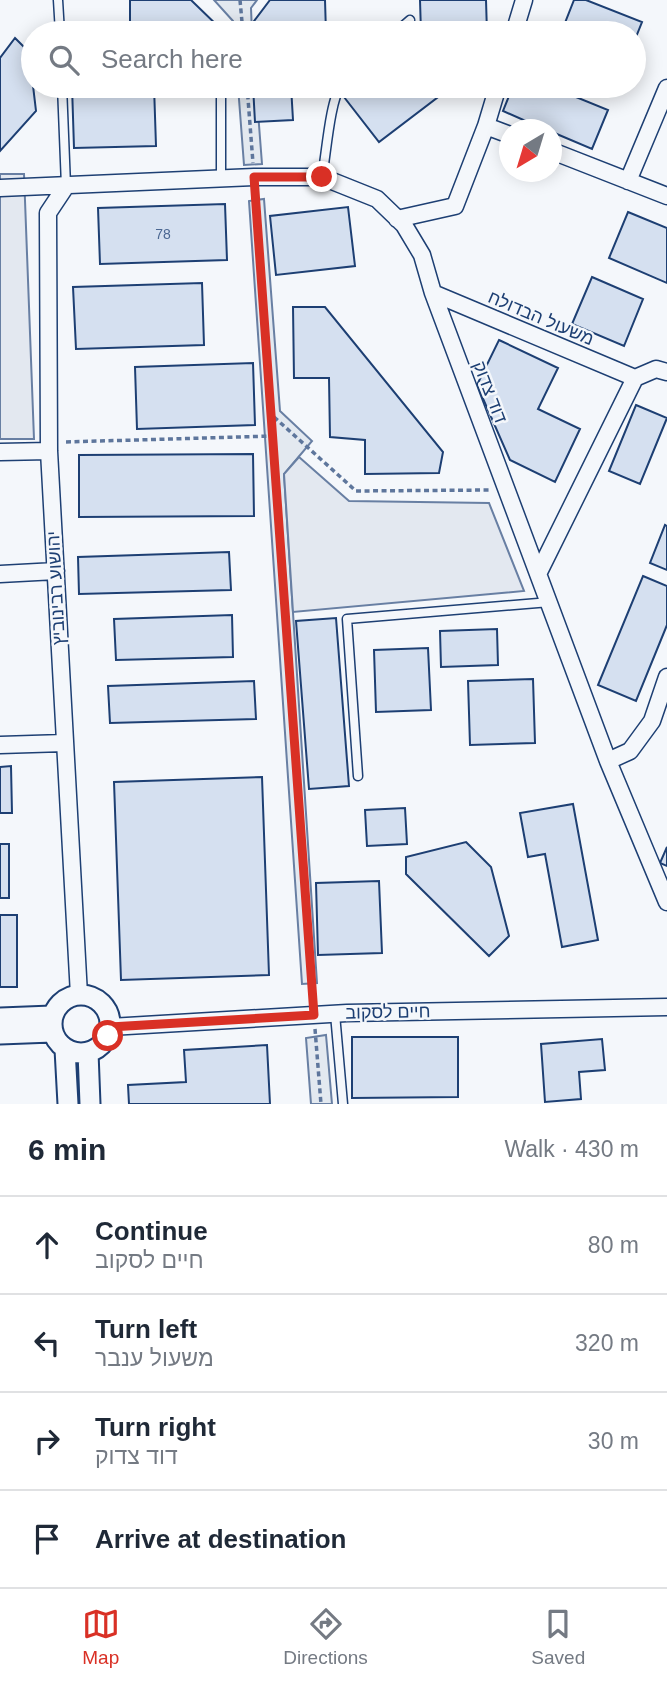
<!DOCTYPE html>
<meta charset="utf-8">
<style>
body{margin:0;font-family:Helvetica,Heebo,sans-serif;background:#f6f6f7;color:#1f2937}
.compass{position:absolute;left:499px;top:119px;width:63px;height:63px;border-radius:50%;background:#fff;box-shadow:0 4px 18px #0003;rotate:218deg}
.stop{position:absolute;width:21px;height:21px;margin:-16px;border:5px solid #d93025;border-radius:50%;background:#fff}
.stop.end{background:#d93025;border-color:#fff;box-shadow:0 2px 7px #0008}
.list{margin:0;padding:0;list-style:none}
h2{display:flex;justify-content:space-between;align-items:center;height:91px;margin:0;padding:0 28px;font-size:30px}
h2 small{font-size:23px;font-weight:400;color:#747a83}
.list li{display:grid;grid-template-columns:46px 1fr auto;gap:21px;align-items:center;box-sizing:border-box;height:98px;padding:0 28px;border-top:2px solid #e0e1e3}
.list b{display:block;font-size:26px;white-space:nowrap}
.list p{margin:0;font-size:23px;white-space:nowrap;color:#747a83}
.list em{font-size:23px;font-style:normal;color:#747a83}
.icon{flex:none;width:38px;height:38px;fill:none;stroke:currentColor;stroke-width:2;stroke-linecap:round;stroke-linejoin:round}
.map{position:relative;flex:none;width:667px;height:1104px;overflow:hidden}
.search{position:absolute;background:#fff;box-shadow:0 4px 18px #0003;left:21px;right:21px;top:21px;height:77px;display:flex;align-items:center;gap:18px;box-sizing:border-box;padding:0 24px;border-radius:38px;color:#747a83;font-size:26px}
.sheet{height:483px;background:#fff}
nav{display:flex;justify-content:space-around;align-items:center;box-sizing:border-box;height:98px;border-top:2px solid #e0e1e3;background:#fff;font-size:19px;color:#747a83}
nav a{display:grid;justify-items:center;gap:4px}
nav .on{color:#d93025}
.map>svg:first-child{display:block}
.green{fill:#e3e9f0;stroke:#687fa3;stroke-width:2}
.parking{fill:#e3e8f0;stroke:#687fa3;stroke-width:2}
.building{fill:#d5e0f0;stroke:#1d3f73;stroke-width:2}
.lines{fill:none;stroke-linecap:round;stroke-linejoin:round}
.service-casing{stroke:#1d3f73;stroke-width:11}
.minor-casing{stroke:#1d3f73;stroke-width:19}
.tertiary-casing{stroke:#1d3f73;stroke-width:23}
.path{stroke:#5e769c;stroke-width:3.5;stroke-dasharray:5 3.5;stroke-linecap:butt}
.service{stroke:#f4f7fb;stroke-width:8}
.minor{stroke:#f4f7fb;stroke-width:16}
.tertiary{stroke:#f4f7fb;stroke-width:19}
.route{stroke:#d93025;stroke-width:9}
.labels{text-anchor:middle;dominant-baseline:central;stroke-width:5;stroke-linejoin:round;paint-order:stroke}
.number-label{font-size:14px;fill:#4b6792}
.street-label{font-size:18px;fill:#1d3f73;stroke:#f4f7fb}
</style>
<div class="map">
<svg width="667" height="1104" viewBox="0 0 667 1104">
<rect width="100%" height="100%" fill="#f4f7fb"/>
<path class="green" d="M214,0h43l-6,8 1,25h-18l-1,-12z
M238,86h18l6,78 -18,1z
M264,199l16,212 32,30 -28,33 33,509 -15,1 -53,-783z
M326,1035l6,69h-21l-5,-66z"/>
<path class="parking" d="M0,174h24l10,265h-34z
M299,457l50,44 140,2 35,88 -231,21 -9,-138z"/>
<path class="building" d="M130,0h61l34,33h-95z
M270,0h55l1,33h-75v-8z
M420,0h66l1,33h-66z
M574,0h12l56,22 -8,20v-9h-73z
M15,38l14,14 7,59 -36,40v-93z
M72,86h82l2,60 -82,2z
M253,86h38l2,34 -38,2z
M359,86h83l4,5 -67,51 -35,-45z
M513,86h36l59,24 -16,39 -40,-17v-2h-6l-43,-19z
M225,204l2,56 -127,4 -2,-56z
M348,207l7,59 -79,9 -6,-59z
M628,212l39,16v55l-58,-25z
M592,277l51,22 -19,47 -52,-22z
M202,283l2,62 -128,4 -3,-62z
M293,307h32l118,145 -4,21 -74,1v-34l-35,-3 -1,-59h-35z
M499,340l59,28 -20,41 42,20 -25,53 -45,-22 -33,-75z
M253,363l2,62 -118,4 -2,-62z
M636,405l31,13 -27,66 -31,-13z
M253,454l1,62 -175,1v-62z
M665,525l2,1v44l-17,-7z
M229,552l2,38 -152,4 -1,-37z
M643,576l24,10v39l-31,76 -38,-16z
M232,615l1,42 -117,3 -2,-41z
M336,618l13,168 -40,3 -13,-168z
M497,629l1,36 -57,2 -1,-36z
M428,648l3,62 -55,2 -2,-62z
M533,679l2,64 -65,2 -2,-64z
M254,681l2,38 -146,4 -2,-37z
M11,766l1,47h-12v-46z
M262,777l7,198 -148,5 -7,-198z
M573,804l25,136 -36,7 -17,-93 -17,3 -8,-44z
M405,808l2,36 -40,2 -2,-36z
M466,842l25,25 18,69 -20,20 -83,-82v-17z
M0,844h9v54h-9z
M667,847v19l-7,-3z
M379,881l3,72 -64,2 -2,-72z
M0,915h17v72h-17z
M352,1037h106v60l-106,1z
M602,1039l3,31 -26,2 2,27 -36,3 -4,-58z
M267,1045l3,59h-141l-1,-19 58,-3 -2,-32z"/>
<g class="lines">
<defs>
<path id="service" d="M58,0l2,33
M395,33l15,-13
M62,86l4,100
M221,93v85
M322,177c4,-20 8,-78 19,-91
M358,776l-11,-157 203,-17
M335,1014l8,90"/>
<path id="minor" d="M514,33l10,-33
M486,126l12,-40
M552,151l115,45
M628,181l39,-93
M66,186l-18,27 1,238 30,544
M0,188l254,-11h68l55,22 27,26 18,30 11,38 175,468 59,141
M397,219l58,-13 31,-80 24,9
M433,293l202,85
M0,452l49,-1
M539,572l96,-194 21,-9 11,3
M0,574l56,-3
M0,745l64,-2
M608,761l22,-10 22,-30 15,-44
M110,1027l237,-14 320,-6"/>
<path id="tertiary" d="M52 1024a29 29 0 1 1 58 0a29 29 0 1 1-58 0Z
M0,1018l52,-2
M0,1034l52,-2
M65,1049l3,55
M88,1052l2,52"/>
</defs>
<use href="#service" class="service-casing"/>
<use href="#minor" class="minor-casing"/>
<use href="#tertiary" class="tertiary-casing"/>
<path class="path" d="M240,0l3,33
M247,86l6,77
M255,191l58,810
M274,417l82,74 133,-1
M66,442l207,-6
M315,1029l6,75"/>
<use href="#service" class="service"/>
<use href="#minor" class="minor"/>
<use href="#tertiary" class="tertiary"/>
</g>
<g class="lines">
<path class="route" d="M108,1036l2,-9 204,-12 -60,-838h68"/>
</g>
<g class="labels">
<g class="number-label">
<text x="163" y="234">78</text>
</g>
<g class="street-label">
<text transform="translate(541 318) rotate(23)">משעול הבדולח</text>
<text transform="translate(490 392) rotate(69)">דוד צדוק</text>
<text transform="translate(56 588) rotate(-93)">יהושוע רבינוביץ</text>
<text transform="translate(388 1012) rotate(-1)">חיים לסקוב</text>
</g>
</g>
</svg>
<svg class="compass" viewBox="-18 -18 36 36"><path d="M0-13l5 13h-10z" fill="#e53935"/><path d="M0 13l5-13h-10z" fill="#747a83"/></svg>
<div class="stop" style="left:108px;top:1036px"></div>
<div class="stop end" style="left:322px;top:177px"></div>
<div class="search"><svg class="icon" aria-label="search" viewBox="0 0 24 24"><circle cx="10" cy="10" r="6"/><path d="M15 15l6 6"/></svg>Search here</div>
</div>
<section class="sheet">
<h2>6 min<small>Walk · 430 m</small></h2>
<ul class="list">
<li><svg class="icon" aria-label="ahead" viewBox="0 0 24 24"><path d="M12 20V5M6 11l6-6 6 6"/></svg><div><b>Continue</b><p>חיים לסקוב</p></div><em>80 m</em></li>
<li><svg class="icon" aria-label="left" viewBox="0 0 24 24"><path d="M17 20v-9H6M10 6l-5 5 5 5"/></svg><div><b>Turn left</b><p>משעול ענבר</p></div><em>320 m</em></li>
<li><svg class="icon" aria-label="right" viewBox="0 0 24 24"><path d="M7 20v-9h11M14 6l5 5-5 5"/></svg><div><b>Turn right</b><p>דוד צדוק</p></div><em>30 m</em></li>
<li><svg class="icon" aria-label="arrive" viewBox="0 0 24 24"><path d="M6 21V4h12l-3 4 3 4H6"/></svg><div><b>Arrive at destination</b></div></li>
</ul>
</section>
<nav>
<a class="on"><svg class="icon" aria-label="map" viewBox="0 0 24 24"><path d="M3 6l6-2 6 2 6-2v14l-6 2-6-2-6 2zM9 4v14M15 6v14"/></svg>Map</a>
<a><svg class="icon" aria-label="directions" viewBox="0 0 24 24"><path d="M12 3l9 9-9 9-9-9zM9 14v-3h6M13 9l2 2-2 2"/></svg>Directions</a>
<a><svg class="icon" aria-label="saved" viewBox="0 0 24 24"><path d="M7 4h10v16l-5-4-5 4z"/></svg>Saved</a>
</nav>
